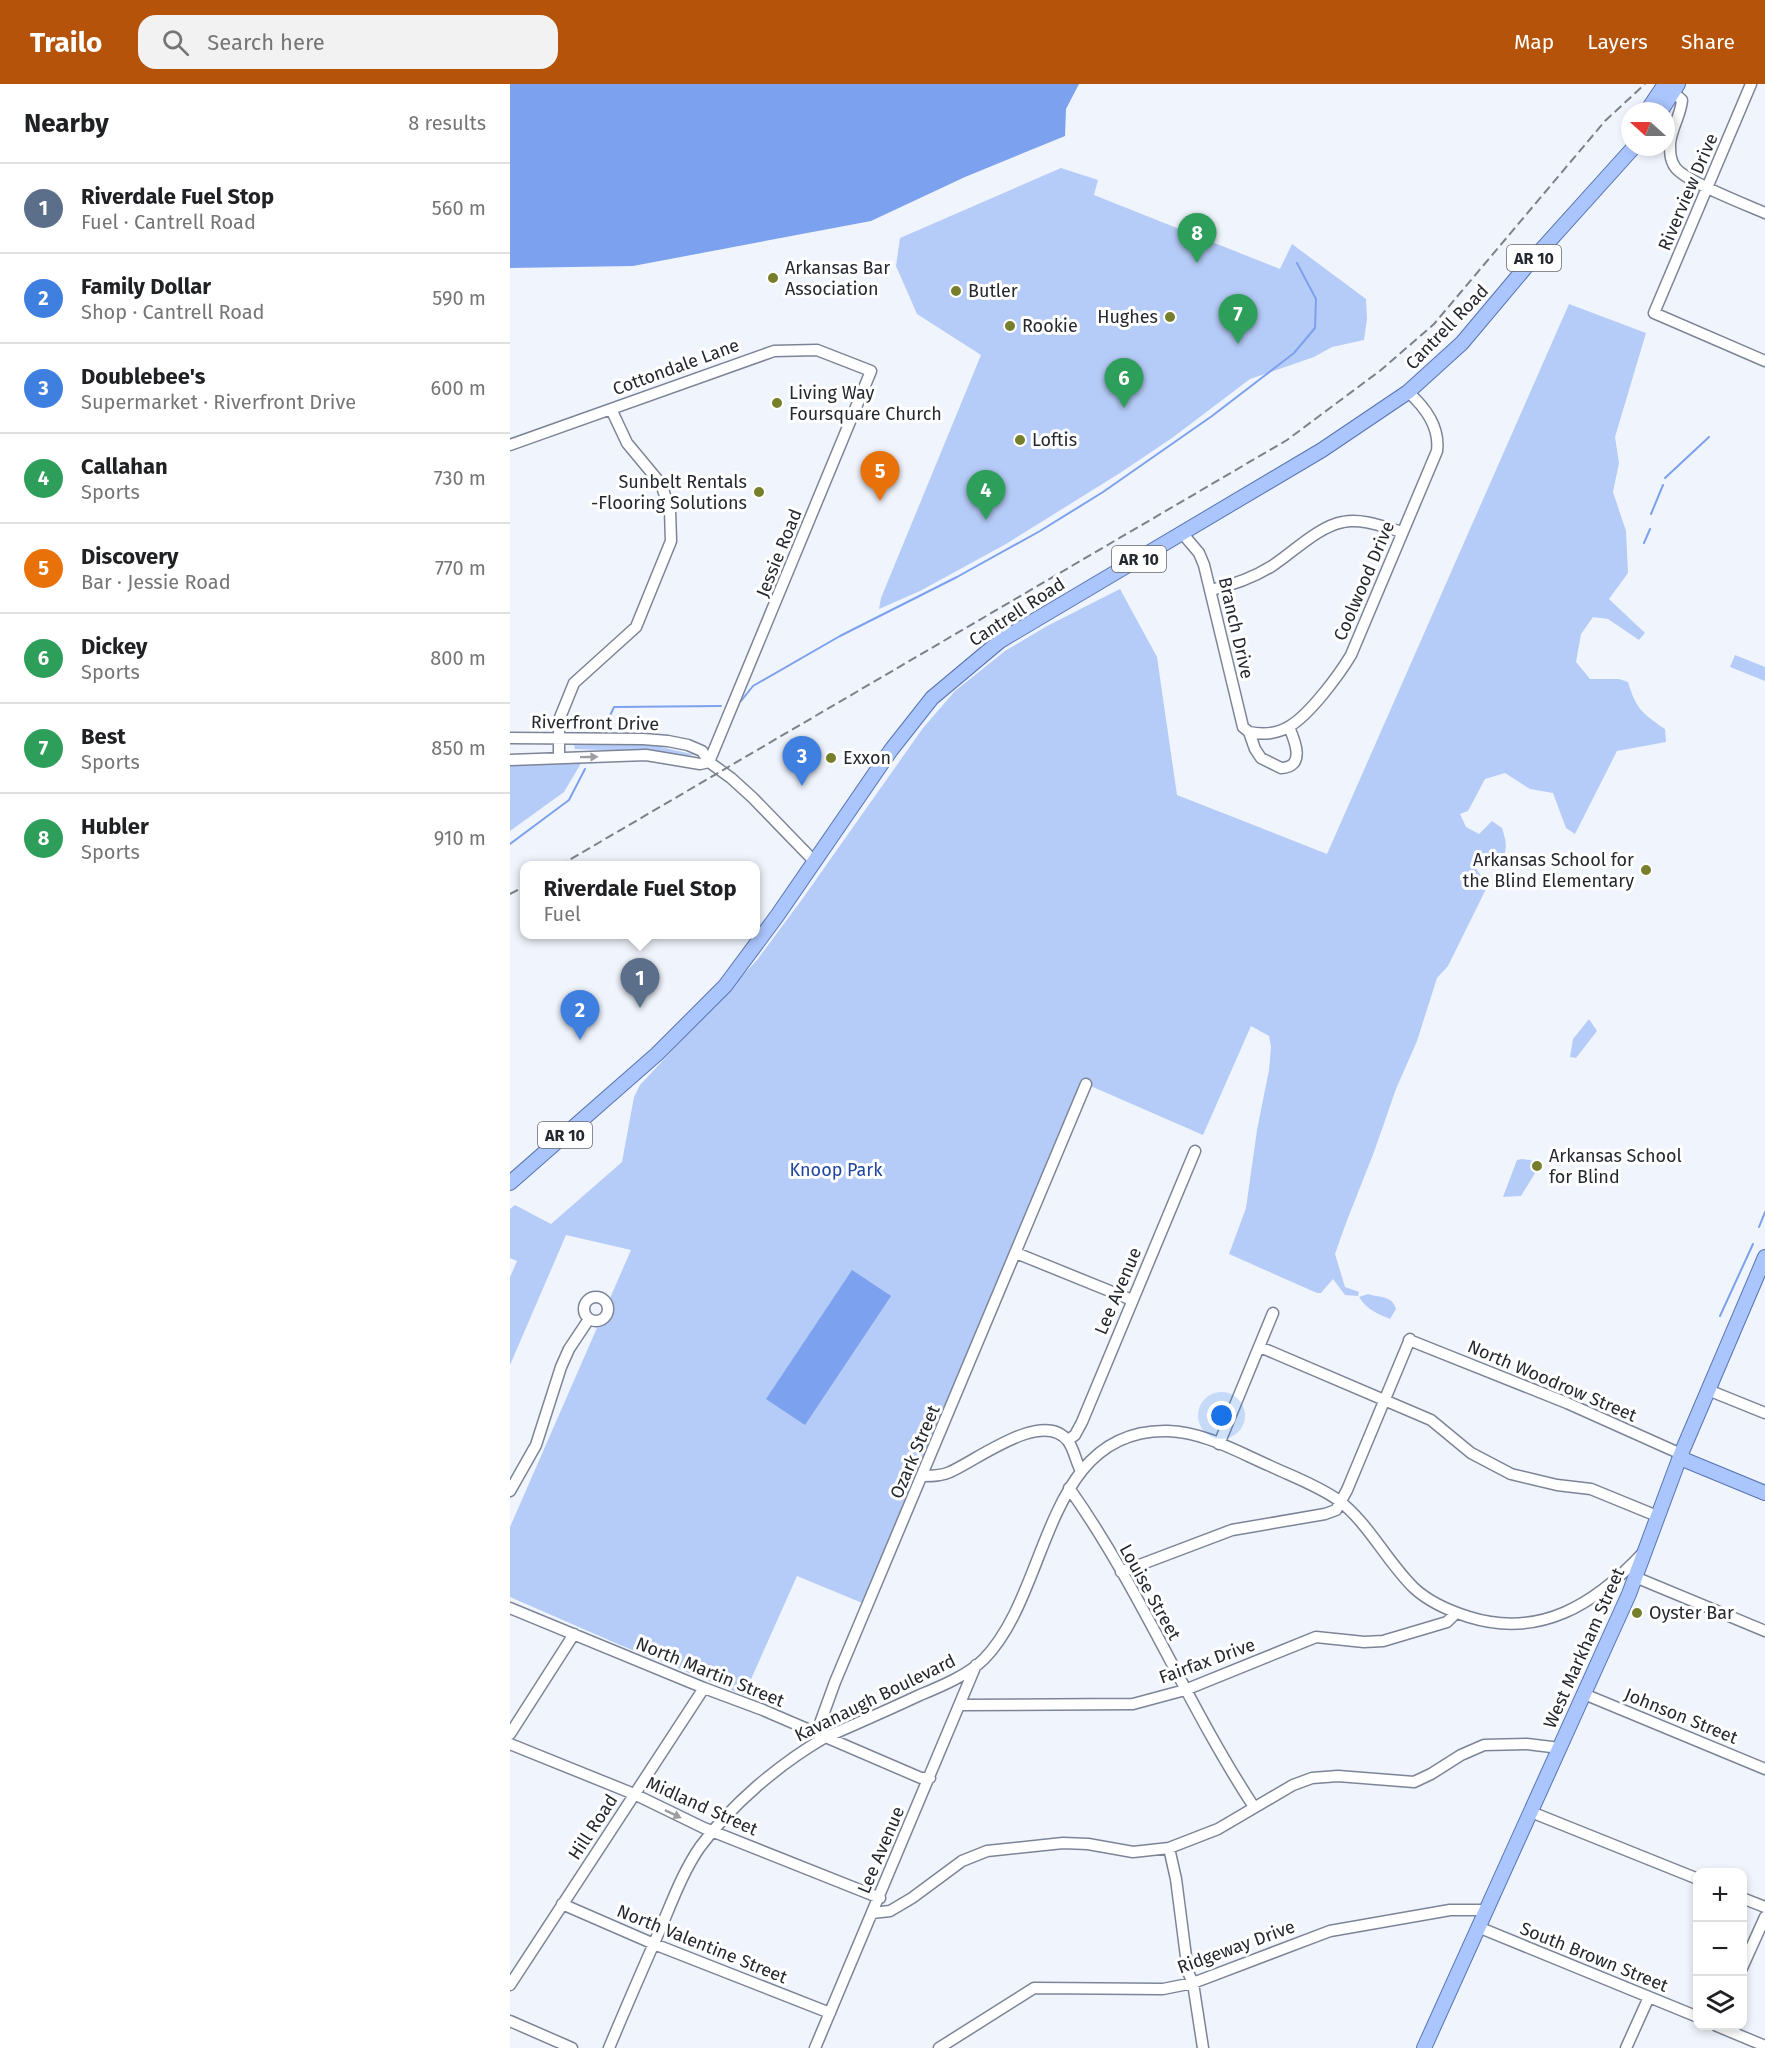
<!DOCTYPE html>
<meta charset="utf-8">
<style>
body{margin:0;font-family:"Fira Sans",sans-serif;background:#f2f2f2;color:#202124}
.controls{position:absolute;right:18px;bottom:18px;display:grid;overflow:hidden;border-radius:12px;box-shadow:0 3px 9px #0003}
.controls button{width:54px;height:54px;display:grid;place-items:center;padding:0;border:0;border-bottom:2px solid #e0e0e0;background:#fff;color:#202124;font:30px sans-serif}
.compass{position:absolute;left:1111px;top:18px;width:54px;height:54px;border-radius:50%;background:#fff;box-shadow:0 3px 9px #0003;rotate:291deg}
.you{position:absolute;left:712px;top:1332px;width:21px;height:21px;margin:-15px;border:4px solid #fff;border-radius:50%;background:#1a73e8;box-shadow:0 0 0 9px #1a73e833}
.badge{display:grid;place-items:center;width:39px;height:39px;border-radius:50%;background:#b45309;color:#fff;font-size:20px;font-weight:700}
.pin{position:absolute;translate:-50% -50px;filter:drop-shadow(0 2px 3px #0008)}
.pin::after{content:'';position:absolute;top:32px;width:21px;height:18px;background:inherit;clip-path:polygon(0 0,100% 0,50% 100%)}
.popup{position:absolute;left:10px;top:777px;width:240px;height:78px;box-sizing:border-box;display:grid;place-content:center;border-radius:12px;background:#fff;filter:drop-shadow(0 2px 4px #0005);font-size:20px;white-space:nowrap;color:#757577}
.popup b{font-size:22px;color:#202124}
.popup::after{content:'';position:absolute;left:50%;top:100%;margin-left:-12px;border:12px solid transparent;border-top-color:#fff}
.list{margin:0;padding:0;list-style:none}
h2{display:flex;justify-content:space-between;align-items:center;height:78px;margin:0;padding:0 24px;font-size:26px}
h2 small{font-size:20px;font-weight:400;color:#757577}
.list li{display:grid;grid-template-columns:39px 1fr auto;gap:18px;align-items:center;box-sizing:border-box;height:90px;padding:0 24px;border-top:2px solid #e0e0e0}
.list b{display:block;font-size:22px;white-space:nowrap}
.list p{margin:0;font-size:20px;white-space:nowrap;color:#757577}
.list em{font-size:20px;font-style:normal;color:#757577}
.icon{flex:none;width:33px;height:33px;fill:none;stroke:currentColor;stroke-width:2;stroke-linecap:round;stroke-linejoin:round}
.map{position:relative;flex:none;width:1255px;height:1964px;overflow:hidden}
header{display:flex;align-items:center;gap:36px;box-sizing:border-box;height:84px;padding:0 30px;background:#b45309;color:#fff}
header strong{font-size:28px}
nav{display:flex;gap:33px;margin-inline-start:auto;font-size:21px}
.search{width:420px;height:54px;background:#f2f2f2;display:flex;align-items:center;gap:15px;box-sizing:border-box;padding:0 21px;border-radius:18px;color:#757577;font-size:22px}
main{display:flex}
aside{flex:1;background:#fff}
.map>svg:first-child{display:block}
.green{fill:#b6ccf8}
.water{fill:#7ca1ee}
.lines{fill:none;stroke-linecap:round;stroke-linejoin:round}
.stream{stroke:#7ca1ee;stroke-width:2}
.minor-casing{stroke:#7c8597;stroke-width:13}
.major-casing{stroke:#5775b4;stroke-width:16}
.minor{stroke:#fff;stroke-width:10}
.major{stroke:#abc5fd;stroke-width:14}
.rail{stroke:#7d8188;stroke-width:2;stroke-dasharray:9 4.5;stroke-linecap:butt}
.oneway{fill:#9c9ea1}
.poi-dot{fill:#787f2a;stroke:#fff;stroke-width:2}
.labels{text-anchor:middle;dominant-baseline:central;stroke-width:6;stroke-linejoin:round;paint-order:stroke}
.shield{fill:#fff;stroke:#66686d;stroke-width:1.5}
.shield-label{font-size:16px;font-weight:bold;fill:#24282f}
.street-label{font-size:18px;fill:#24282f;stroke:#fff}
.poi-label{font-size:18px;fill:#24282f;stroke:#fff;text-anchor:start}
.park-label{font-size:18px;fill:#20459d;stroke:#fff}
</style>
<header>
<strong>Trailo</strong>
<div class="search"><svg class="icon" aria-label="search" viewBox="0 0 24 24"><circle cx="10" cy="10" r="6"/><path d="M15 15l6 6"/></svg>Search here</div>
<nav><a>Map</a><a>Layers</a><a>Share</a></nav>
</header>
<main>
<aside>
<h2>Nearby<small>8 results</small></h2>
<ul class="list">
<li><span class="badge" style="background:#5c6f8a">1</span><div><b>Riverdale Fuel Stop</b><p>Fuel · Cantrell Road</p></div><em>560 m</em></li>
<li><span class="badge" style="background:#3f7fe0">2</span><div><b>Family Dollar</b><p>Shop · Cantrell Road</p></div><em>590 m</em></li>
<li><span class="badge" style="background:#3f7fe0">3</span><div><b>Doublebee's</b><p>Supermarket · Riverfront Drive</p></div><em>600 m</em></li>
<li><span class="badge" style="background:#2e9e5b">4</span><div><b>Callahan</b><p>Sports</p></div><em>730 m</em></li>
<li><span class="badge" style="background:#e8710a">5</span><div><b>Discovery</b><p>Bar · Jessie Road</p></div><em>770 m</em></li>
<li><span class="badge" style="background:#2e9e5b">6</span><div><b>Dickey</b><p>Sports</p></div><em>800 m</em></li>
<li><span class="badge" style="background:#2e9e5b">7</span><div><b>Best</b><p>Sports</p></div><em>850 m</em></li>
<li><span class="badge" style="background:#2e9e5b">8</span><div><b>Hubler</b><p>Sports</p></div><em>910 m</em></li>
</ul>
</aside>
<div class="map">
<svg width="1255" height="1964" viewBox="0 0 1255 1964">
<rect width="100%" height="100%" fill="#f0f4fc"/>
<path class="green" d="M551,84l37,12 -4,15 186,74 12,-25 74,55 1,20 -3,21 -32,7 -18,10 -64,22 -78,59 -52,35 -114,71 -86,47 -41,18 2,-11 100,-243 -64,-41 -21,-48 4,-28z
M1059,220l77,29 -31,104 4,26 -6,29 13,39 2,42 -19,26 36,34 -6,7 -31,-21 -15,-2 -12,17 -5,28 14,17h29l9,3c8,27 14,31 37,47l1,13 -49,9 -42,83 -9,-6 -13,-35 -23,-4 -25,-16 -20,6 -17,32 -8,3 6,13 13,7 13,-13 10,7c6,19 6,26 -8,41l-20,-3 14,19 -40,81 -11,12 -20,63 -21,48 -22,63 -28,71 -11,31 10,33 14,5 -1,4 -13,-1 -12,-16 -12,14h-4l-88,-39 17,-46 11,-78 12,-60 2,-23 -2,-11 -18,-10 -48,109 -117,-51 -214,523 -75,-31 -53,119 -124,-50 -110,-48v-70l121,-277 -65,-15 -56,130v-88l7,-16 -7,-3v-49l5,-4 36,19 71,-62 12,-65 6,-12 117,-125 46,-62 120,-170 32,-37 50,-40 42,-25 73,-37 37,68 20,138 150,59z
M1225,571l30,12v14l-35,-14z
M69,659l73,2 44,10 -15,1 -22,-4 -84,-3 -1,-4z
M73,676l-19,32 -54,39v-67z
M1079,935l8,12 -21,27 -6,-1 3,-18z
M1012,1075l14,2 4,4 -19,31 -18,1 14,-37z
M858,1210c12,4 24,1 28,15l-6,10c-12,-5 -24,-10 -31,-22z"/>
<path class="water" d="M0,0h569l-13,25 -1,27 -100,41 -94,44 -238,45 -123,2z
M342,1186l39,26 -86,129 -39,-26z"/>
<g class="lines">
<path class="stream" d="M1155,394l44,-41
M1141,430l12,-29
M1134,459l6,-14
M231,617l12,-15 87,-50 117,-59 83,-46 63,-39 109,-76 82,-63 21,-25 1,-29 -19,-36
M97,638l7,-15 107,-1
M0,760l59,-44 16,-31
M1249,1143l6,-15
M1210,1232l33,-72"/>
<defs>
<path id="minor" d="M1241,0l-97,229 111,48
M1163,8l9,8c-1,15 -11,29 -12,44 0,8 0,16 5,23 9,14 72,38 90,46
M0,361l264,-94 43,-1 54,21 -162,391
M672,449l17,20 5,12 39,162 6,5 6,17 6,9 20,10c25,-1 14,-27 8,-41
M701,506c22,-5 42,-12 61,-24 20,-13 47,-40 71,-44 19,-4 41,5 59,10
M739,648c14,3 28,2 41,-6 20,-12 49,-51 61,-71l86,-204c3,-24 -12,-44 -29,-59
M0,654l133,1 25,2 20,4 14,6 7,11 22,16 22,20 62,64
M49,673v-37l15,-37 62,-56 35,-86 -1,-31 -9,-26 -34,-41 -16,-34
M0,676l136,-5 54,9 9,-2
M506,1169l116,47
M74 1225a12 12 0 1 1 24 0a12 12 0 1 1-24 0Z
M899,1256l158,63 114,51
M750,1263l171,73 40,33 40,21 46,11 34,4 66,27
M1198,1306l57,23
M558,1356l7,-5 7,-13 113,-271
M709,1360l54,-131
M413,1392c9,0 19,0 27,-4 26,-11 93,-64 118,-31 6,8 8,21 13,30
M559,1404c71,100 118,217 185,319
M0,1407l26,-46 25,-78 8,-18 20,-30
M611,1488l111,-42 93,-16 11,-4 11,-20 63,-151
M1125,1493l130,54
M0,1524l194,80 59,22 158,68h9
M1074,1610l181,75
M450,1621l173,-1 52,-14 131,-53 48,5 19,-1 64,-19 9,-9
M0,1650l64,-100
M314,1654l-5,-12 16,-44 251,-598
M0,1660l124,50 70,34 176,70
M1021,1728l167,67
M659,1764l7,31 12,93 5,11 10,65
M1232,1814l23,9
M52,1820l92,40 176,69
M362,1829l18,-2 22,-13 50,-37 25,-10 76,-8 25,1 45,8 36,-4 49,-19 75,-44 19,-7 26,-2 76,6 17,-8 30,-19 23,-10 43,-1 33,4
M968,1843l220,90
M1232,1884l23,-51
M0,1901l194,-297
M0,1937l62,27
M1207,1942l48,20
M99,1964c17,-41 35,-82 53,-123 11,-26 22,-55 38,-78 32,-43 78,-82 124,-109 32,-14 64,-28 96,-43 22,-9 48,-20 64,-36 67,-68 59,-231 184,-228 35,1 68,20 100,34 23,11 49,20 70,35 30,22 49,62 76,88 15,14 36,23 55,29 71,22 126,-13 173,-63
M305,1964l161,-383
M429,1964l95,-60 129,1 30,-6 137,-52 120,-21h36
M1116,1964l23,-51"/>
<path id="major" d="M1137,27l18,-27
M1151,27l17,-27
M0,1099l147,-129 68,-68 52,-70 114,-166 41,-52 68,-57 322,-191 86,-58 54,-49 63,-75 109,-121
M1170,1374l85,35
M914,1964l205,-454 52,-140 84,-197"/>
</defs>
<use href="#minor" class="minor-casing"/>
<use href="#major" class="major-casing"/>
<use href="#minor" class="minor"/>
<use href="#major" class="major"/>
<path class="rail" d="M49,782l728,-426 94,-70 53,-46 171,-203 40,-37
M0,810l15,-8"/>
</g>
<defs><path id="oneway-solid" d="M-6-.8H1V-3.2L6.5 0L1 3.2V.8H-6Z" transform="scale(1.5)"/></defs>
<g class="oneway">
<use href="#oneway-solid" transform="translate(79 673) rotate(-1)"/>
<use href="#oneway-solid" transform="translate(163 1730) rotate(26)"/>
</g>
<g class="poi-dot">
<circle cx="263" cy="194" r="6"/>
<circle cx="446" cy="207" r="6"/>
<circle cx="660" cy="233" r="6"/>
<circle cx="500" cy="242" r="6"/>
<circle cx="267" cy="319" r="6"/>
<circle cx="510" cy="356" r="6"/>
<circle cx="249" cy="408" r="6"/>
<circle cx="321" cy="674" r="6"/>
<circle cx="1136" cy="786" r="6"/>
<circle cx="1027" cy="1082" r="6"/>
<circle cx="1127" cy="1529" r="6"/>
</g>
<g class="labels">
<g class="shield">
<rect x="997" y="161" width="54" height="26" rx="4.5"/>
<rect x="602" y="462" width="54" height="26" rx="4.5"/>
<rect x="28" y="1038" width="54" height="26" rx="4.5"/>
</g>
<g class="shield-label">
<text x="1024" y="174">AR 10</text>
<text x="629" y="475">AR 10</text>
<text x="55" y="1051">AR 10</text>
</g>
<g class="street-label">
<text transform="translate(1178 108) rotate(-67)">Riverview Drive</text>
<text transform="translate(937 243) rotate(-46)">Cantrell Road</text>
<text transform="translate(166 283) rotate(-20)">Cottondale Lane</text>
<text transform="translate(269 469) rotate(-68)">Jessie Road</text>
<text transform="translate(854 497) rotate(-67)">Coolwood Drive</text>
<text transform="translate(507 528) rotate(-33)">Cantrell Road</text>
<text transform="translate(726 544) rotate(77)">Branch Drive</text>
<text transform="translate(85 639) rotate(1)">Riverfront Drive</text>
<text transform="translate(608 1207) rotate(-67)">Lee Avenue</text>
<text transform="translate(1042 1297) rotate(23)">North Woodrow Street</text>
<text transform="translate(405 1368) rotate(-67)">Ozark Street</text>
<text transform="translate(640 1508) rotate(61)">Louise Street</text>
<text transform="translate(1074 1564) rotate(-66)">West Markham Street</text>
<text transform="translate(697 1577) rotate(-20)">Fairfax Drive</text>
<text transform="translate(200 1588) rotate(22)">North Martin Street</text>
<text transform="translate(365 1614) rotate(-26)">Kavanaugh Boulevard</text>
<text transform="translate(1171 1632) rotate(22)">Johnson Street</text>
<text transform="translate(192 1722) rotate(24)">Midland Street</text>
<text transform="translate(83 1743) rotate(-57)">Hill Road</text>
<text transform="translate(371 1766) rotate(-67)">Lee Avenue</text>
<text transform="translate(192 1860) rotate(22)">North Valentine Street</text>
<text transform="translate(726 1863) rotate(-20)">Ridgeway Drive</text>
<text transform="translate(1084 1873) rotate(22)">South Brown Street</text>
</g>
<g class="poi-label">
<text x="275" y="184">Arkansas Bar<tspan x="275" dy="21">Association</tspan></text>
<text x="458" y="207">Butler</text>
<text x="648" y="233" text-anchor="end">Hughes</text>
<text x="512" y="242">Rookie</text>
<text x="279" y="309">Living Way<tspan x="279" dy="21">Foursquare Church</tspan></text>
<text x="522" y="356">Loftis</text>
<text x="237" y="398" text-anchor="end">Sunbelt Rentals<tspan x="237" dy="21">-Flooring Solutions</tspan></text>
<text x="333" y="674">Exxon</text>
<text x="1124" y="776" text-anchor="end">Arkansas School for<tspan x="1124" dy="21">the Blind Elementary</tspan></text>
<text x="1039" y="1072">Arkansas School<tspan x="1039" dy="21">for Blind</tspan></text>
<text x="1139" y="1529">Oyster Bar</text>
</g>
<g class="park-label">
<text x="326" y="1086">Knoop Park</text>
</g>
</g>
</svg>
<div class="controls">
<button>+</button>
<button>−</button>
<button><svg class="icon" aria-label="layers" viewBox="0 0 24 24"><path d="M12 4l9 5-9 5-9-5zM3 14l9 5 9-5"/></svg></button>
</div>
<svg class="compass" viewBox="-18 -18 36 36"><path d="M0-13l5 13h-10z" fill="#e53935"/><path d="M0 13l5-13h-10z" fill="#757577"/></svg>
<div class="you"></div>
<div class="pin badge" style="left:130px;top:924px;background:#5c6f8a">1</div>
<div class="popup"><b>Riverdale Fuel Stop</b>Fuel</div>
<div class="pin badge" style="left:70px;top:956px;background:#3f7fe0">2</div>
<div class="pin badge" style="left:292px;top:702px;background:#3f7fe0">3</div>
<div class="pin badge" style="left:476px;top:436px;background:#2e9e5b">4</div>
<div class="pin badge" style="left:370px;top:417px;background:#e8710a">5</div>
<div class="pin badge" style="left:614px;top:324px;background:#2e9e5b">6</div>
<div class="pin badge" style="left:728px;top:260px;background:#2e9e5b">7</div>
<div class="pin badge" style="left:687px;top:179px;background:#2e9e5b">8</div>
</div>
</main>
